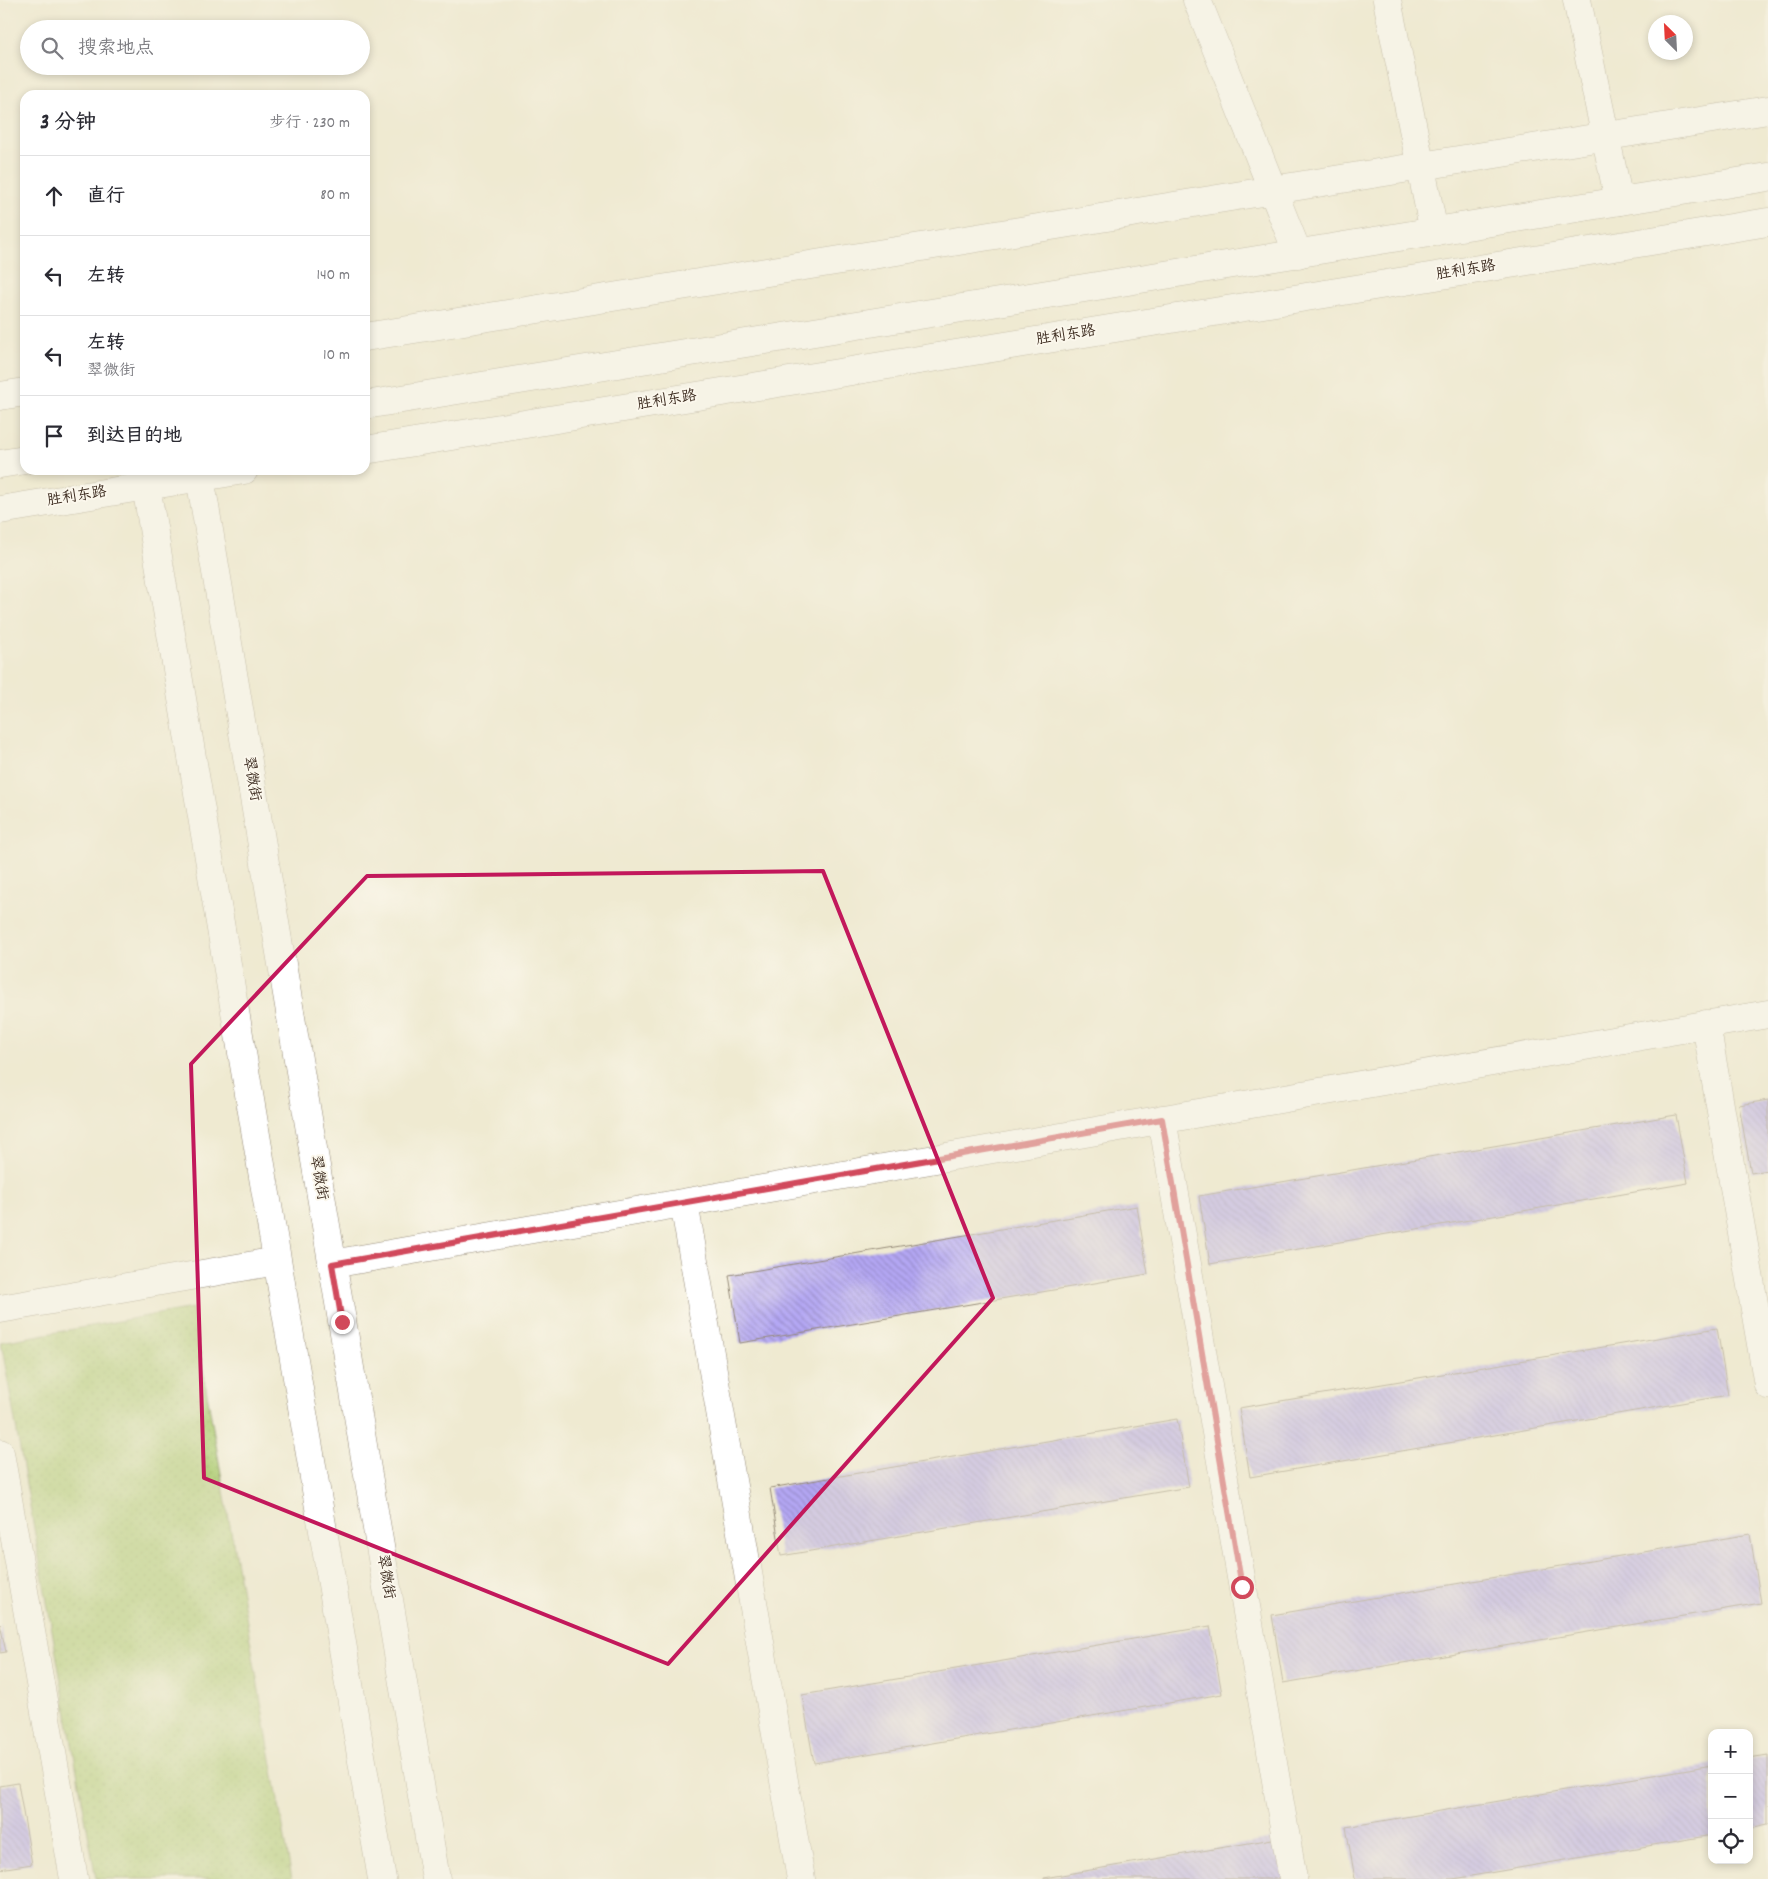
<!DOCTYPE html>
<html lang="zh">
<meta charset="utf-8">
<style>
body{margin:0;font-family:Dekko,"LXGW WenKai TC",sans-serif;background:#f2f2f3;color:#2b2b33}
.controls{position:absolute;right:15px;bottom:15px;display:grid;overflow:hidden;border-radius:10px;box-shadow:0 2px 8px #0003}
.controls button{width:45px;height:45px;display:grid;place-items:center;padding:0;border:0;border-bottom:1px solid #e1e1e2;background:#fff;color:#2b2b33;font:25px sans-serif}
.compass{position:absolute;left:1648px;top:15px;width:45px;height:45px;border-radius:50%;background:#fff;box-shadow:0 2px 8px #0003;rotate:336deg}
.stop{position:absolute;width:15px;height:15px;margin:-11px;border:4px solid #d1495b;border-radius:50%;background:#fff}
.stop.end{background:#d1495b;border-color:#fff;box-shadow:0 1px 5px #0008}
.list{margin:0;padding:0;list-style:none}
h2{display:flex;justify-content:space-between;align-items:center;height:65px;margin:0;padding:0 20px;font-size:21px}
h2 small{font-size:16px;font-weight:400;color:#7c7c81}
.list li{display:grid;grid-template-columns:32px 1fr auto;gap:15px;align-items:center;box-sizing:border-box;height:80px;padding:0 20px;border-top:1px solid #e1e1e2}
.list b{display:block;font-size:19px;white-space:nowrap}
.list p{margin:0;font-size:16px;white-space:nowrap;color:#7c7c81}
.list em{font-size:16px;font-style:normal;color:#7c7c81}
.icon{flex:none;width:28px;height:28px;fill:none;stroke:currentColor;stroke-width:2;stroke-linecap:round;stroke-linejoin:round}
.map{position:relative;flex:none;width:1768px;height:1879px;overflow:hidden}
.search{position:absolute;background:#fff;box-shadow:0 2px 8px #0003;left:20px;top:20px;width:350px;height:55px;display:flex;align-items:center;gap:12px;box-sizing:border-box;padding:0 18px;border-radius:28px;color:#7c7c81;font-size:19px}
.panel{position:absolute;background:#fff;box-shadow:0 2px 8px #0003;left:20px;top:90px;width:350px;height:385px;border-radius:15px}
.map>svg:first-child{display:block}
.grass{fill:url(#grass-dots);stroke:#747b48}
.building{fill:url(#building-back-hatch)}
.lines{fill:none;stroke-linecap:round;stroke-linejoin:round}
.minor-casing{stroke:#958a78;stroke-width:29}
.major-casing{stroke:#958a78;stroke-width:29}
.minor{stroke:#fff;stroke-width:28}
.major{stroke:#fff;stroke-width:28}
.route{stroke:#d1495b;stroke-width:6}
.marked{fill:none;stroke:#c2185b;stroke-width:4;stroke-linejoin:round}
.labels{text-anchor:middle;dominant-baseline:central;stroke-width:4;stroke-linejoin:round;paint-order:stroke}
.street-label{font-size:15px;fill:#3b2a1e;stroke:#fbf7ec}
</style>
<div class="map">
<svg width="1768" height="1879" viewBox="0 0 1768 1879">
<defs>
<pattern id="grass-dots" width="8" height="8" patternUnits="userSpaceOnUse" patternTransform="scale(1.25)"><rect width="8" height="8" fill="#aecc73"/><path d="M2 2h.1M6 6h.1" fill="none" stroke="#97af63" stroke-width="1.8" stroke-linecap="round"/></pattern>
<pattern id="building-back-hatch" width="6" height="6" patternUnits="userSpaceOnUse" patternTransform="scale(1.25)"><rect width="6" height="6" fill="#b4a7f4"/><path d="M-1 5l2 2M0 0l6 6M5-1l2 2" fill="none" stroke="#9488c5"/></pattern>
</defs>
<rect width="100%" height="100%" fill="#fbf7ec"/>
<filter id="ink" filterUnits="userSpaceOnUse"><feTurbulence type="fractalNoise" baseFrequency=".02" numOctaves="2"/><feDisplacementMap in="SourceGraphic" scale="10" xChannelSelector="R" yChannelSelector="G"/><feConvolveMatrix kernelMatrix="1 2 1 2 8 2 1 2 1" color-interpolation-filters="sRGB"/></filter>
<filter id="wash" filterUnits="userSpaceOnUse"><feTurbulence type="fractalNoise" baseFrequency=".0096" numOctaves="4" result="noise"/><feDisplacementMap in="SourceGraphic" scale="20" xChannelSelector="R" yChannelSelector="G"/><feGaussianBlur stdDeviation="1.12" result="paint"/><feColorMatrix in="noise" values="0 0 0 0 0 0 0 0 0 0 0 0 0 0 0 0 0 1.4 0 .05"/><feComposite in="paint" operator="in"/></filter>
<g filter="url(#wash)">
<rect width="100%" height="100%" fill="#efead1"/>
<path class="grass" d="M192,1308l100,571h-196l-95,-537z"/>
<g id="blocks">
<path class="building" d="M1768,1100v70l-17,3 -12,-68z
M1676,1115l12,68 -478,81 -11,-68z
M1137,1206l11,68 -408,69 -11,-68z
M1717,1328l11,67 -478,82 -11,-69z
M1177,1419l12,68 -408,69 -11,-68z
M1750,1534l11,69 -478,80 -11,-68z
M0,1624l6,28 -6,1z
M1210,1626l12,68 -408,69 -12,-68z
M1768,1755v70l-19,4v-71z
M1712,1765v70l-258,44h-99l-9,-52z
M18,1783l14,81 -32,5v-83z
M1284,1837l7,42h-247v-1z"/>
</g>
</g>
<g filter="url(#ink)">
<use href="#blocks" fill-opacity="0" stroke="#958a78" stroke-width="1"/>
<g class="lines">
<defs>
<path id="minor" d="M1197,0l101,254
M1387,0l47,232
M1577,0l42,201
M365,337l1403,-227
M0,396l25,-4
M200,477l236,1402
M146,486l236,1393
M1706,1024l62,361
M1162,1119l131,760
M684,1203l117,676
M332,1264l1436,-250
M0,1309l277,-48
M0,1453l74,426"/>
<path id="major" d="M365,405l1403,-228
M365,450l1403,-228
M0,464l25,-4
M0,510l244,-40"/>
</defs>
<use href="#minor" class="minor-casing"/>
<use href="#major" class="major-casing"/>
<use href="#minor" class="minor"/>
<use href="#major" class="major"/>
</g>
</g>
<g class="lines" filter="url(#ink)">
<path class="route" d="M342,1322l-10,-58 830,-145 80,468"/>
</g>
<path d="M0 0H1768V1879H0ZM823,871l170,427 -325,366 -464,-186 -13,-414 176,-188z" fill="#efead1" fill-opacity=".55" fill-rule="evenodd"/>
<path class="marked" d="M823,871l170,427 -325,366 -464,-186 -13,-414 176,-188z"/>
<g class="labels">
<g class="street-label">
<text transform="translate(1466 271) rotate(-9)">胜利东路</text>
<text transform="translate(1066 336) rotate(-9)">胜利东路</text>
<text transform="translate(667 401) rotate(-9)">胜利东路</text>
<text transform="translate(77 497) rotate(-9)">胜利东路</text>
<text transform="translate(251 779) rotate(80)">翠微街</text>
<text transform="translate(318 1178) rotate(80)">翠微街</text>
<text transform="translate(385 1577) rotate(80)">翠微街</text>
</g>
</g>
</svg>
<div class="controls">
<button>+</button>
<button>−</button>
<button><svg class="icon" aria-label="locate" viewBox="0 0 24 24"><circle cx="12" cy="12" r="6"/><path d="M12 2v4M12 18v4M2 12h4M18 12h4"/></svg></button>
</div>
<svg class="compass" viewBox="-18 -18 36 36"><path d="M0-13l5 13h-10z" fill="#e53935"/><path d="M0 13l5-13h-10z" fill="#7c7c81"/></svg>
<div class="stop" style="left:1242px;top:1587px"></div>
<div class="stop end" style="left:342px;top:1322px"></div>
<div class="search"><svg class="icon" aria-label="search" viewBox="0 0 24 24"><circle cx="10" cy="10" r="6"/><path d="M15 15l6 6"/></svg>搜索地点</div>
<section class="panel">
<h2>3 分钟<small>步行 · 230 m</small></h2>
<ul class="list">
<li><svg class="icon" aria-label="ahead" viewBox="0 0 24 24"><path d="M12 20V5M6 11l6-6 6 6"/></svg><div><b>直行</b></div><em>80 m</em></li>
<li><svg class="icon" aria-label="left" viewBox="0 0 24 24"><path d="M17 20v-9H6M10 6l-5 5 5 5"/></svg><div><b>左转</b></div><em>140 m</em></li>
<li><svg class="icon" aria-label="left" viewBox="0 0 24 24"><path d="M17 20v-9H6M10 6l-5 5 5 5"/></svg><div><b>左转</b><p>翠微街</p></div><em>10 m</em></li>
<li><svg class="icon" aria-label="arrive" viewBox="0 0 24 24"><path d="M6 21V4h12l-3 4 3 4H6"/></svg><div><b>到达目的地</b></div></li>
</ul>
</section>
</div>
